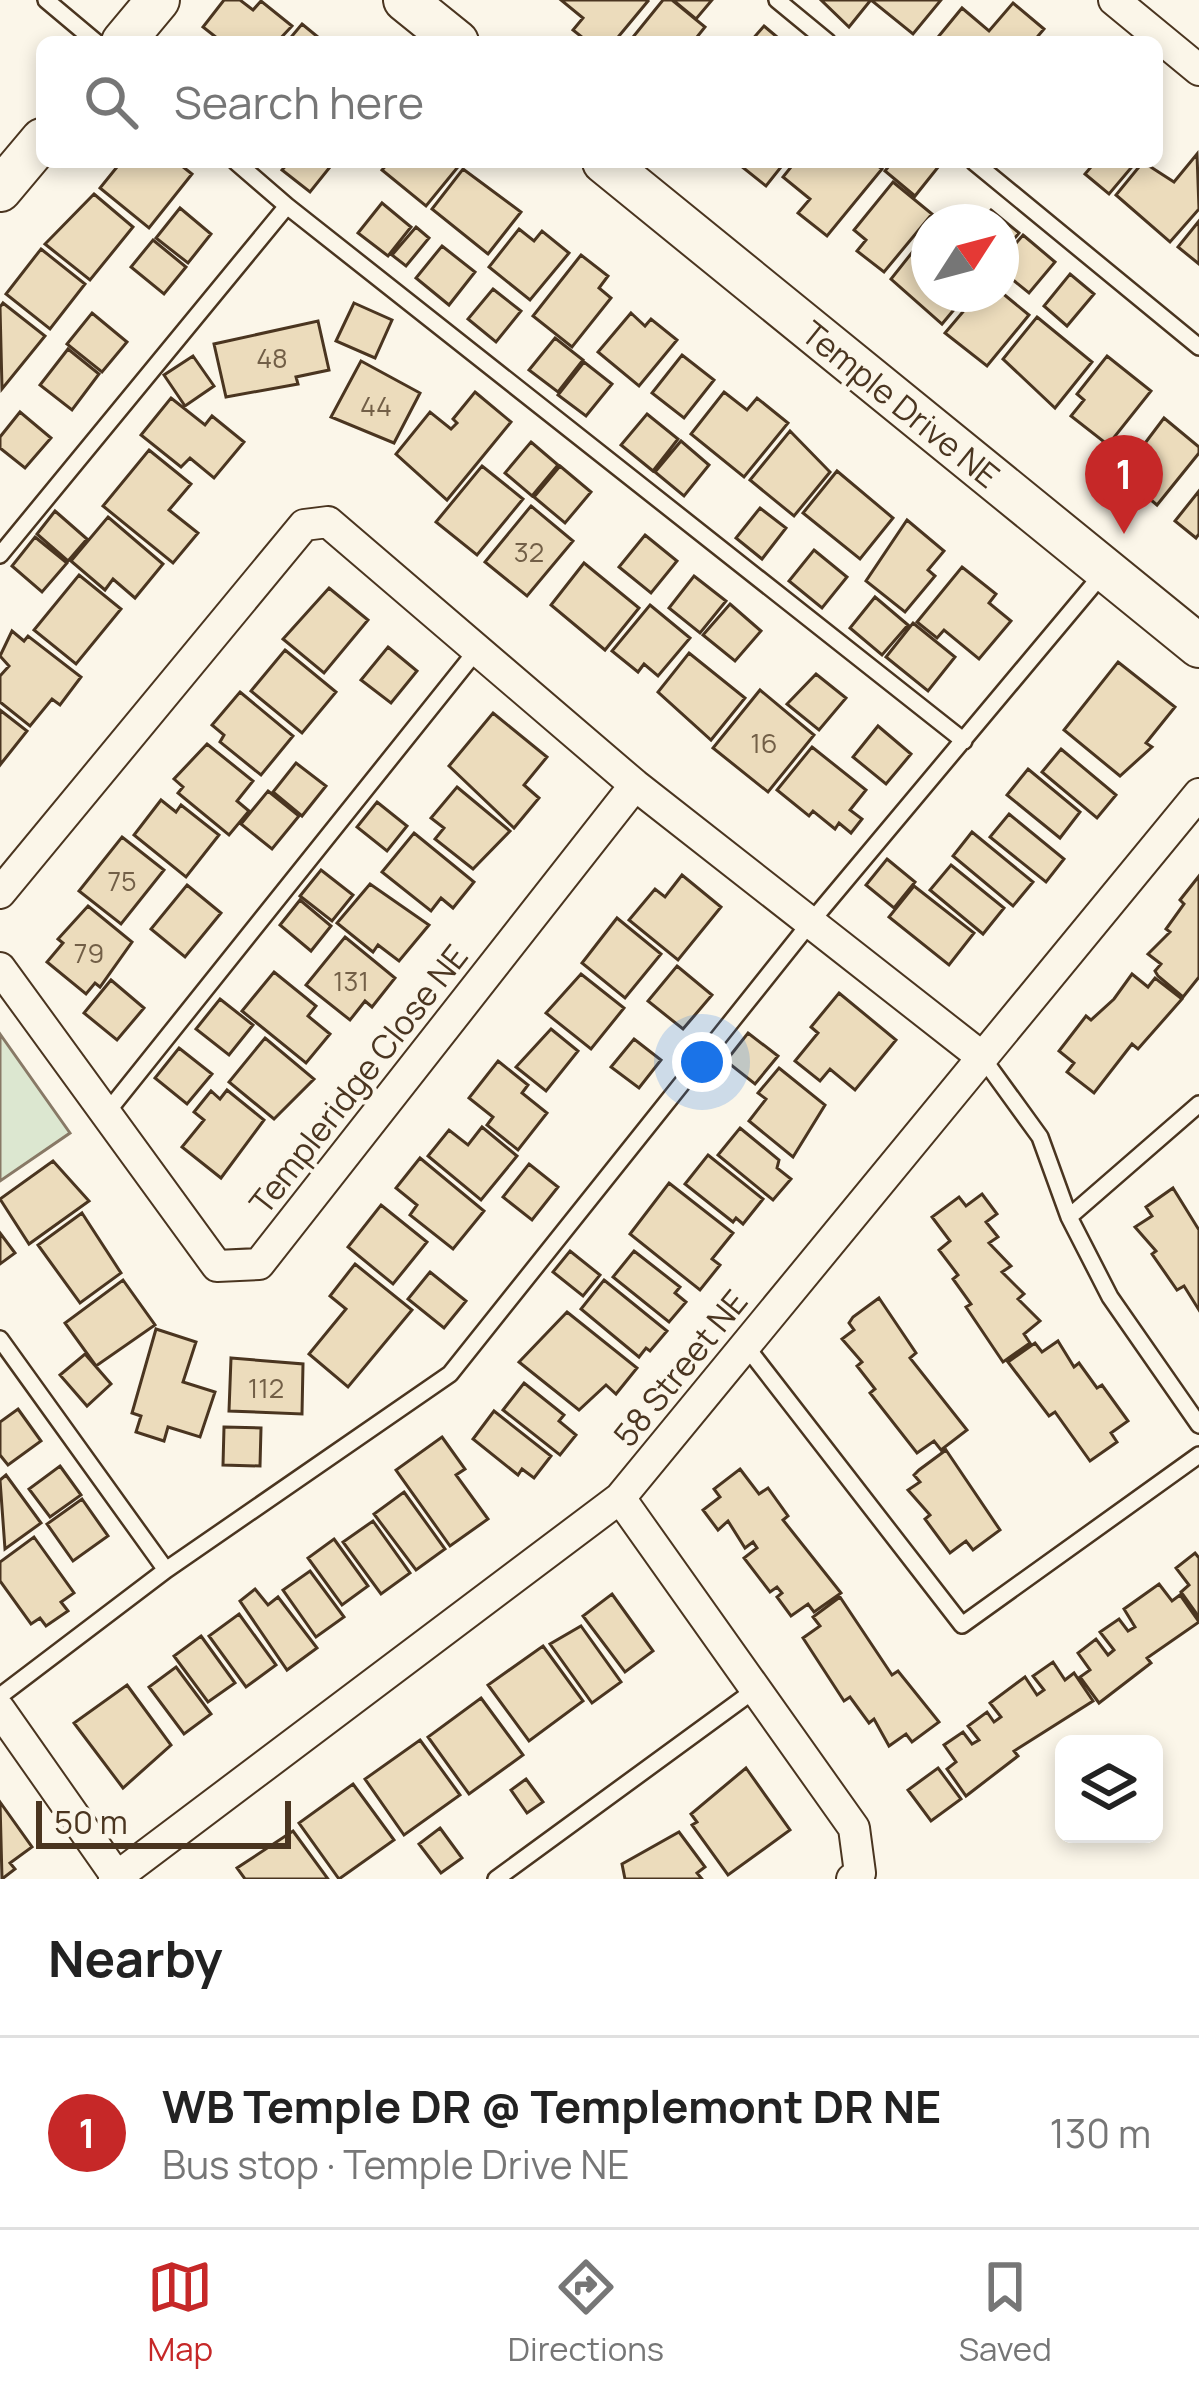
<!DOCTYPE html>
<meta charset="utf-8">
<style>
body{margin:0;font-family:Manrope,sans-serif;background:#f6f6f6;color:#222}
.controls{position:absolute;right:36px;bottom:36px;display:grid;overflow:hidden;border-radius:18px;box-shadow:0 6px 18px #0003}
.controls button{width:108px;height:108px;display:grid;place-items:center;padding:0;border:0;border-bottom:3px solid #e0e0e0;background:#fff;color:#222;font:60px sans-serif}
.compass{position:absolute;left:911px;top:204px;width:108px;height:108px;border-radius:50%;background:#fff;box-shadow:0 6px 18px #0003;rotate:54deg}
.scale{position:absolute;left:36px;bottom:30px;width:255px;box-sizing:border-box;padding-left:12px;border:6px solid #4a3520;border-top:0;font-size:33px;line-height:42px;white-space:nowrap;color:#4a3520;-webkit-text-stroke:9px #fbf6e9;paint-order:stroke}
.you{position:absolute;left:702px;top:1062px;width:42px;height:42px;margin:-30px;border:9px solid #fff;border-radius:50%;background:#1a73e8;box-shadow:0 0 0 18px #1a73e833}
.badge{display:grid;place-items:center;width:78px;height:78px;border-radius:50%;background:#c62828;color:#fff;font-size:39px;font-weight:700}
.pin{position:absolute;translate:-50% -99px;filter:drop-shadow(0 3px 6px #0008)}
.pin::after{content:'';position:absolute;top:63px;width:42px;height:36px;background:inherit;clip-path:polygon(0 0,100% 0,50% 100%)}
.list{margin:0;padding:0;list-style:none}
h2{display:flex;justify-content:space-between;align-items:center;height:156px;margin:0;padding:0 48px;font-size:51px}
h2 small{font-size:39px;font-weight:400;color:#767676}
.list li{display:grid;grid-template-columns:78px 1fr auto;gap:36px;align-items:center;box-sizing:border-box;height:192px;padding:0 48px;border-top:3px solid #e0e0e0}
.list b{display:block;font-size:45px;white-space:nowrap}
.list p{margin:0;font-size:39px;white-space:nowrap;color:#767676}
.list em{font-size:39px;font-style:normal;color:#767676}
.icon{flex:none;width:66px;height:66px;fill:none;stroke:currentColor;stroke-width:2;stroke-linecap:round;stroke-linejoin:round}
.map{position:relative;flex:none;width:1199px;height:1879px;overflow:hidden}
.search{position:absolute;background:#fff;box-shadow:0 6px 18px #0003;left:36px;right:36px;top:36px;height:132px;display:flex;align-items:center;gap:30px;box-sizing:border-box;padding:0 42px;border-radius:18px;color:#767676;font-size:45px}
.sheet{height:348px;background:#fff}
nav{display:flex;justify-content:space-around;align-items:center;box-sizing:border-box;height:168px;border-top:3px solid #e0e0e0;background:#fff;font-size:33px;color:#767676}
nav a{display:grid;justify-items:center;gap:6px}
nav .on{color:#c62828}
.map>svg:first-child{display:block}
.green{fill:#dce7d0;stroke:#887966;stroke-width:3}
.building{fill:#ecdcbc;stroke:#4a3520;stroke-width:3}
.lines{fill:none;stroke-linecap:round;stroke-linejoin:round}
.lane-casing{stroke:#4a3520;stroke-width:20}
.street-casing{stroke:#4a3520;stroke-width:34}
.secondary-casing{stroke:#4a3520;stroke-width:46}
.lane{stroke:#fbf6e9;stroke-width:15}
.street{stroke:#fbf6e9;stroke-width:30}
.secondary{stroke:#fbf6e9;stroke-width:42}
.labels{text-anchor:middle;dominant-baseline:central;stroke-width:9;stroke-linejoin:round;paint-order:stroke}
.number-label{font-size:27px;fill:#725f47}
.street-label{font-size:33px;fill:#4a3520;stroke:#fbf6e9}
</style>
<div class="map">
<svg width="1199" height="1879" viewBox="0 0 1199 1879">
<rect width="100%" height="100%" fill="#fbf6e9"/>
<path class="green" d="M0,1034l70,99 -70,48z"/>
<path class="building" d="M224,0h16l13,10 8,-9 31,25 -15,16h-55l-19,-15z
M561,0h86l1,1 -34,41h-26l-15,-12 10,-12z
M663,0h9l33,27 -12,15h-64z
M673,0h39l-16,19z
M821,0h47l2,1 -21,26z
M871,0h70l-28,34z
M1013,3l31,26 -11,13h-99l28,-34 27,23z
M302,24l22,18h-37z
M764,26l19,16h-33z
M1197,154l2,55 -29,33 -54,-47 27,-33 31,20z
M121,162h56l15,12 -43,54 -49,-40z
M289,162h45l-24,30 -28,-22z
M389,162h73l-36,44 -44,-36z
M736,162h49l-19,24z
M795,162h78l9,7 -55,67 -29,-23 12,-14 -27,-22z
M892,162h42l5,4 -24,30 -30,-25z
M1085,162h51l-27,32 -24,-20 6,-7z
M463,169l58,43 -33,42 -56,-45z
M893,182l39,32 -48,58 -27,-21 9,-11 -12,-10z
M94,194l39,33 -43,53 -45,-36z
M382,203l29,24 -23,29 -30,-23z
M180,208l31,26 -23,29 -32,-25z
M991,210l28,23 -18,22v-33h-20z
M1199,221v43l-21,-17z
M416,227l13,11 -23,28 -14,-11z
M519,229l15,12 8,-10 27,22 -39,47 -41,-33z
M1023,235l32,27 -26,31 -28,-23v-9z
M153,240l33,27 -22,27 -33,-27z
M922,240l7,6v48h38l-25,30 -51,-45z
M442,246l33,26 -26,33 -33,-27z
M41,249l44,35 -35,45 -44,-35z
M581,255l27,21 -9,12 12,10 -39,49 -39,-31z
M1070,274l24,20 -27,32 -23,-20z
M493,289l28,22 -25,31 -28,-23z
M1001,292l28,23 -42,51 -42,-33 33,-39z
M3,303l42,33 -43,53 -2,-82z
M354,303l38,17 -17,38 -39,-17z
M92,313l35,29 -25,30 -35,-28z
M631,313l14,13 6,-7 26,21 -38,46 -41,-34z
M1037,317l55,45 -37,46 -52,-49z
M318,321l11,49 -33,7 2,7 -72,13 -12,-53z
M555,338l28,22 -25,32 -29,-22z
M68,349l31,25 -27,36 -32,-25z
M682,355l32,25 -30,38 -32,-25z
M193,356l21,30 -29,20 -21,-31z
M1107,356l44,35 -43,54 -37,-29 13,-16 -7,-6z
M361,361l59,32 -26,50 -63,-26z
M584,362l28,22 -26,32 -28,-21z
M475,392l36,30 -64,78 -51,-46 34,-42 21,17 6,-6 -4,-4z
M724,392l23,18 10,-12 31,25 -44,54 -53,-43z
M171,398l34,27 7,-9 32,26 -30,36 -24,-20 -9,9 -40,-32z
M20,412l31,26 -26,30 -25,-20v-11z
M647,414l31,25 -25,32 -32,-26z
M1164,418l35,29v6l-42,52 -36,-30z
M790,431l40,41 -36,44 -44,-36z
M681,441l28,24 -25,31 -29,-24z
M531,442l27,23 -26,31 -27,-23z
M149,450l42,34 -22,26 29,23 -25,30 -70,-57z
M482,466l41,33 -46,56 -41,-33z
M560,466l31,26 -26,31 -31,-26z
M837,471l56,47 -33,41 -57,-46z
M1199,491v43l-3,4 -21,-17z
M531,506l42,35 -46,55 -42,-34z
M760,508l26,20 -24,31 -26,-21z
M55,511l32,28 -19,22 -31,-27z
M108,517l55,47 -28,34 -22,-19 -8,11 -34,-29z
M907,520l37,31 -16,19 7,6 -30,36 -39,-31z
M645,535l32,26 -26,32 -32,-26z
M35,537l32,26 -25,29 -30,-26z
M814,550l33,27 -25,31 -33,-27z
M584,563l55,45 -34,42 -54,-45z
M962,567l34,27 -7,9 22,18 -32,38 -35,-29 -7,8 -20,-16z
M79,575l42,34 -45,55 -42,-34z
M694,576l32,25 -26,32 -31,-25z
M329,588l39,32 -44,53 -41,-34z
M875,597l33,28 -26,30 -32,-27z
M730,604l31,27 -26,30 -32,-26z
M650,605l40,33 -32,38 -14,-12 -6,8 -26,-21z
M913,623l42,34 -27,34 -42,-34z
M12,631l12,10 4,-5 53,41 -21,28 -8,-6 -22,27 -30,-24v-26l9,-10 -9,-10z
M388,647l29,24 -26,32 -30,-23z
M285,650l51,42 -34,41 -51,-42z
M689,653l56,45 -34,42 -53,-48z
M1118,662l57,45 -29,36 6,4 -32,29 -56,-46z
M816,674l30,24 -27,32 -32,-26z
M760,690l54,45 -46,57 -55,-44z
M240,692l53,44 -32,39 -41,-33 4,-7 -12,-10z
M0,710l27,21 -27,34z
M493,713l54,44 -23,28 15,13 -25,30 -65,-62z
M878,726l33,28 -25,30 -33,-27z
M207,744l46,37 -16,20 12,10 -20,24 -51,-42 5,-6 -9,-8z
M812,747l54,43 -16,20 12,9 -11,14 -12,-10 -4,6 -22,-18 -4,5 -32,-26z
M1061,749l55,46 -19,23 -55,-46z
M296,763l30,23 -24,30 -29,-24z
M1028,769l52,43 -20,26 -53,-43z
M457,787l53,44 -37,38 -38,-30 9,-11 -13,-10z
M268,791l31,25 -27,33 -31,-25z
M161,800l15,12 5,-7 38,30 -33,42 -52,-42z
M377,802l30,24 -20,25 -30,-24z
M1009,814l55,45 -18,23 -56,-45z
M972,832l61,50 -20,24 -60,-50z
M414,833l60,49 -21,26 -12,-10 -10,13 -49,-39z
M122,837l42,33 -43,54 -42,-33z
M887,859l28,23 -21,26 -28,-23z
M951,865l53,43 -21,26 -53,-44z
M321,870l32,25 -21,26 -32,-25z
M682,875l39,32 -43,53 -49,-40 26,-31 10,8z
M1199,876v101l-16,20 -25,-21 -3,-5 6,-7 -13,-10 22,-22 -4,-3 18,-25 -4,-4z
M370,884l59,41 -30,36 -21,-16 -5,7 -36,-29z
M187,885l34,28 -36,44 -34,-28z
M914,886l60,47 -25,32 -60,-48z
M300,900l31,26 -20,25 -31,-26z
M88,906l44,36 -32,45 -5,-4 -9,11 -39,-32 16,-19 -5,-4z
M617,918l44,36 -36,44 -43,-35z
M345,937l50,41 -23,29 -7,-6 -15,19 -44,-35z
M677,966l35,29 -29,34 -35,-28z
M274,972l42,34 -8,10 22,18 -24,29 -64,-52z
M581,974l43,34 -33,41 -45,-36z
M1132,974l16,13 7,-9 27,21 -44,50 -6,-5 -38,49 -27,-21 7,-9 -15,-12 27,-35 5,4 23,-21z
M111,980l33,28 -27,32 -33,-27z
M839,993l57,47 -41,50 -25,-21 -10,12 -25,-20 23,-28 -7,-6z
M220,999l33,26 -24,30 -33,-26z
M551,1029l27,22 -32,40 -30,-24z
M748,1033l30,23 -23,28 -29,-23z
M265,1038l49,41 -40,40 -45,-37z
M634,1039l27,21 -22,28 -28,-21z
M179,1048l33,26 -25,30 -32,-26z
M498,1061l30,24 -6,8 25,20 -29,37 -31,-25 6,-8 -24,-19z
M779,1068l46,37 -32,52 -44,-36 17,-22 -8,-6z
M227,1090l37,30 -43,58 -39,-31 22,-27 -10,-8 17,-21 9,8z
M482,1127l35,29 -36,44 -53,-44 21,-26 19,15z
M740,1128l39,32 -2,8 14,11 -18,21 -55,-45z
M708,1155l55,44 -20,25 -7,-6 -3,4 -48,-38z
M420,1158l64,53 -31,38 -43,-34 7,-10 -21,-17z
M53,1161l36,40 -60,43 -29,-45z
M529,1164l29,23 -26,33 -29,-23z
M669,1183l64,50 -21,26 8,6 -20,25 -70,-56z
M1173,1188l26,42v80l-15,-24 -7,4 -25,-36 4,-3 -21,-24 17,-11 -6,-9z
M982,1194l15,20 -11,8 12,15 -9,6 22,23 -9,6 22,22 -6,5 22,22 -16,13 6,9 -27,19 -37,-55 5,-3 -18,-25 5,-4 -19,-25 11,-9 -18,-24 27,-20 7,9z
M381,1205l46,37 -34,42 -45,-37z
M82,1213l39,60 -41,30 -42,-58z
M0,1233l15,20 -15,11z
M570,1251l30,24 -17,21 -30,-24z
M634,1251l46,36 -5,6 11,9 -17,20 -56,-45z
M355,1264l57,46 -64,77 -39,-33 37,-45 -16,-13z
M430,1272l36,29 -22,27 -36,-29z
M123,1280l32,45 -59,41 -31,-43z
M604,1280l63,51 -17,20 -4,-3 -7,9 -58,-48z
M879,1298l37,55 -6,5 57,72 -26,20 -7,-9 -17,12 -47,-60 5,-4 -18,-23 5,-4 -20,-23 12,-9 -5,-7 4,-6z
M567,1312l70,56 -21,26 -10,-9 -27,25 -60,-48z
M156,1329l40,13 -13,40 32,10 -15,45 -32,-10 -4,14 -28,-9 5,-16 -9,-3z
M1058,1341l16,26 5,-4 18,25 5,-3 26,36 -17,12 6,9 -27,19 -35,-49 -6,4 -41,-54 27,-19 7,9z
M85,1354l26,30 -24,22 -27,-31z
M231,1358l72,6 -1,50 -73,-3z
M524,1383l40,32 -5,6 17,14 -16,20 -57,-45z
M18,1409l23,32 -33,24 -8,-10v-33z
M494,1411l57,45 -17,22 -12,-9 -4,6 -45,-36z
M224,1427l37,1 -1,38 -37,-1z
M442,1437l23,32 -9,6 32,44 -38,27 -54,-76z
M946,1450l54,80 -27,20 -7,-9 -16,12 -25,-34 5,-4 -22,-25 12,-8 -6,-7 5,-5z
M60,1466l21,29 -31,22 -21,-28z
M740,1469l19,25 9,-6 20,28 -5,4 58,73 -27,19 -6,-8 -17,12 -14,-19 5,-4 -5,-6 -7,5 -26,-34 13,-10 -4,-6 -8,6 -17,-27 -10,9 -15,-20 17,-13 -6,-8z
M6,1475l35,48 -36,26 -5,-69z
M404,1492l41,57 -29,21 -42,-56z
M82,1499l26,37 -35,25 -26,-37z
M373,1521l37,52 -29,21 -38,-52z
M34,1537l40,56 -13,9 7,9 -22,15 -6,-8 -9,6 -31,-43v-19z
M334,1539l34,47 -26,19 -34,-47z
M1195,1553l4,5v59l-18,-25 8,-7 -13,-17z
M310,1571l34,46 -28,20 -33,-47z
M1159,1584l13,17 8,-6 19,27 -52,36 4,5 -52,40 -19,-26 10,-7 -12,-17 18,-14 12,16 6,-5 -14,-18 19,-13 9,12 7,-4 -11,-18z
M255,1589l13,16 10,-8 39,51 -30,22 -47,-69z
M612,1594l41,57 -28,21 -42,-56z
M840,1597l52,78 6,-4 41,51 -27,20 -6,-8 -17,12 -15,-27 -5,4 -19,-26 -6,4 -41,-63 17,-12 -7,-9z
M239,1614l37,51 -30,22 -37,-51z
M581,1626l40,56 -29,21 -42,-59z
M201,1636l34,47 -27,19 -34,-46z
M543,1646l40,55 -54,40 -41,-56z
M1053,1662l12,18 9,-7 19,28 -79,50 4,5 -52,40 -19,-27 9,-7 -12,-17 19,-13 9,12 7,-4 -11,-14 19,-14 7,10 7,-5 -11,-14 35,-26 12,18 7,-5 -11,-14z
M176,1667l35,47 -27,20 -35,-47z
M127,1685l44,60 -48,43 -49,-65z
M481,1698l42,57 -54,39 -41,-57z
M420,1740l40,55 -56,40 -39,-56z
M746,1768l44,62 -62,45 -36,-50 5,-3 -6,-8z
M938,1768l23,31 -30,22 -23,-31z
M526,1779l17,23 -16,11 -16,-23z
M353,1784l41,56 -55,39 -40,-56z
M0,1802l32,45 -22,16 5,6 -13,10z
M440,1828l22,30 -21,15 -22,-29z
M293,1831l35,48h-83l-8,-11z
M679,1832l26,35 -8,6 5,6h-77l-3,-15z"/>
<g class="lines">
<defs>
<path id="lane" d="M46,0l50,42
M777,0l51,42
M236,162l51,44
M974,162l225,185
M0,555l287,-349 677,535
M982,1057l58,80 29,80 41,80 89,128
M108,1111l369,-461
M1069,1217l130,-113
M0,1339l166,231 284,-196 360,-451 294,-351
M745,1345l217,280 237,-170
M0,1696l166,-126
M496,1879l260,-190"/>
<path id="street" d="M1114,0l85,70
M0,893l304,-368 24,-3 307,263 347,272
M0,968l217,298 42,-2 376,-479
M620,1498l234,330 6,45 -8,6
M0,1710l117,167
M114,1879l506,-381 579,-704"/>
<path id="secondary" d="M405,0l52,42
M123,42l35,-42
M604,162l595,484
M0,190l42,-50"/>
</defs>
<use href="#lane" class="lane-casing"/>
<use href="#street" class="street-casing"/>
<use href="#secondary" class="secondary-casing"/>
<use href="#lane" class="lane"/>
<use href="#street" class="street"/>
<use href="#secondary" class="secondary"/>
</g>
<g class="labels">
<g class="number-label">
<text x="272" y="357">48</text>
<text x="376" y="405">44</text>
<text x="529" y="551">32</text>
<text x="764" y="742">16</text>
<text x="122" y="880">75</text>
<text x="89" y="952">79</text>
<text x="351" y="980">131</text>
<text x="266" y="1387">112</text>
</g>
<g class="street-label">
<text transform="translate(901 404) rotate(39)">Temple Drive NE</text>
<text transform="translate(358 1079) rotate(-52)">Templeridge Close NE</text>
<text transform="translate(680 1368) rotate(-51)">58 Street NE</text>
</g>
</g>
</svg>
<div class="controls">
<button><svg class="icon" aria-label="layers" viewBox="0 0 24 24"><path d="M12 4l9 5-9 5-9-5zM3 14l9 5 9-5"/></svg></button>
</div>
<svg class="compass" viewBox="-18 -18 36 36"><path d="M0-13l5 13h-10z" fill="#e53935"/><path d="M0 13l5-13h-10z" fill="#767676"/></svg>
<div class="scale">50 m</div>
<div class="you"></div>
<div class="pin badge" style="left:1124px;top:534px">1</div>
<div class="search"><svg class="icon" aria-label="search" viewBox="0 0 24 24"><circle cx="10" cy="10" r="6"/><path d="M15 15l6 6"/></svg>Search here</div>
</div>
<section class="sheet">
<h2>Nearby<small></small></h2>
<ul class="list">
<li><span class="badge">1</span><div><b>WB Temple DR @ Templemont DR NE</b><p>Bus stop · Temple Drive NE</p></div><em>130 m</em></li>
</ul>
</section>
<nav>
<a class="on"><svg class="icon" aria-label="map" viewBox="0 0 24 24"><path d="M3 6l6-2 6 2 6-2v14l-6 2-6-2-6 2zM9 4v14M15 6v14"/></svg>Map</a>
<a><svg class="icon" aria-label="directions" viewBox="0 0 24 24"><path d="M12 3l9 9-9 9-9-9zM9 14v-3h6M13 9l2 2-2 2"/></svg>Directions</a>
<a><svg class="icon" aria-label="saved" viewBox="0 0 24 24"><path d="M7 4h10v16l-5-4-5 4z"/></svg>Saved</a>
</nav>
